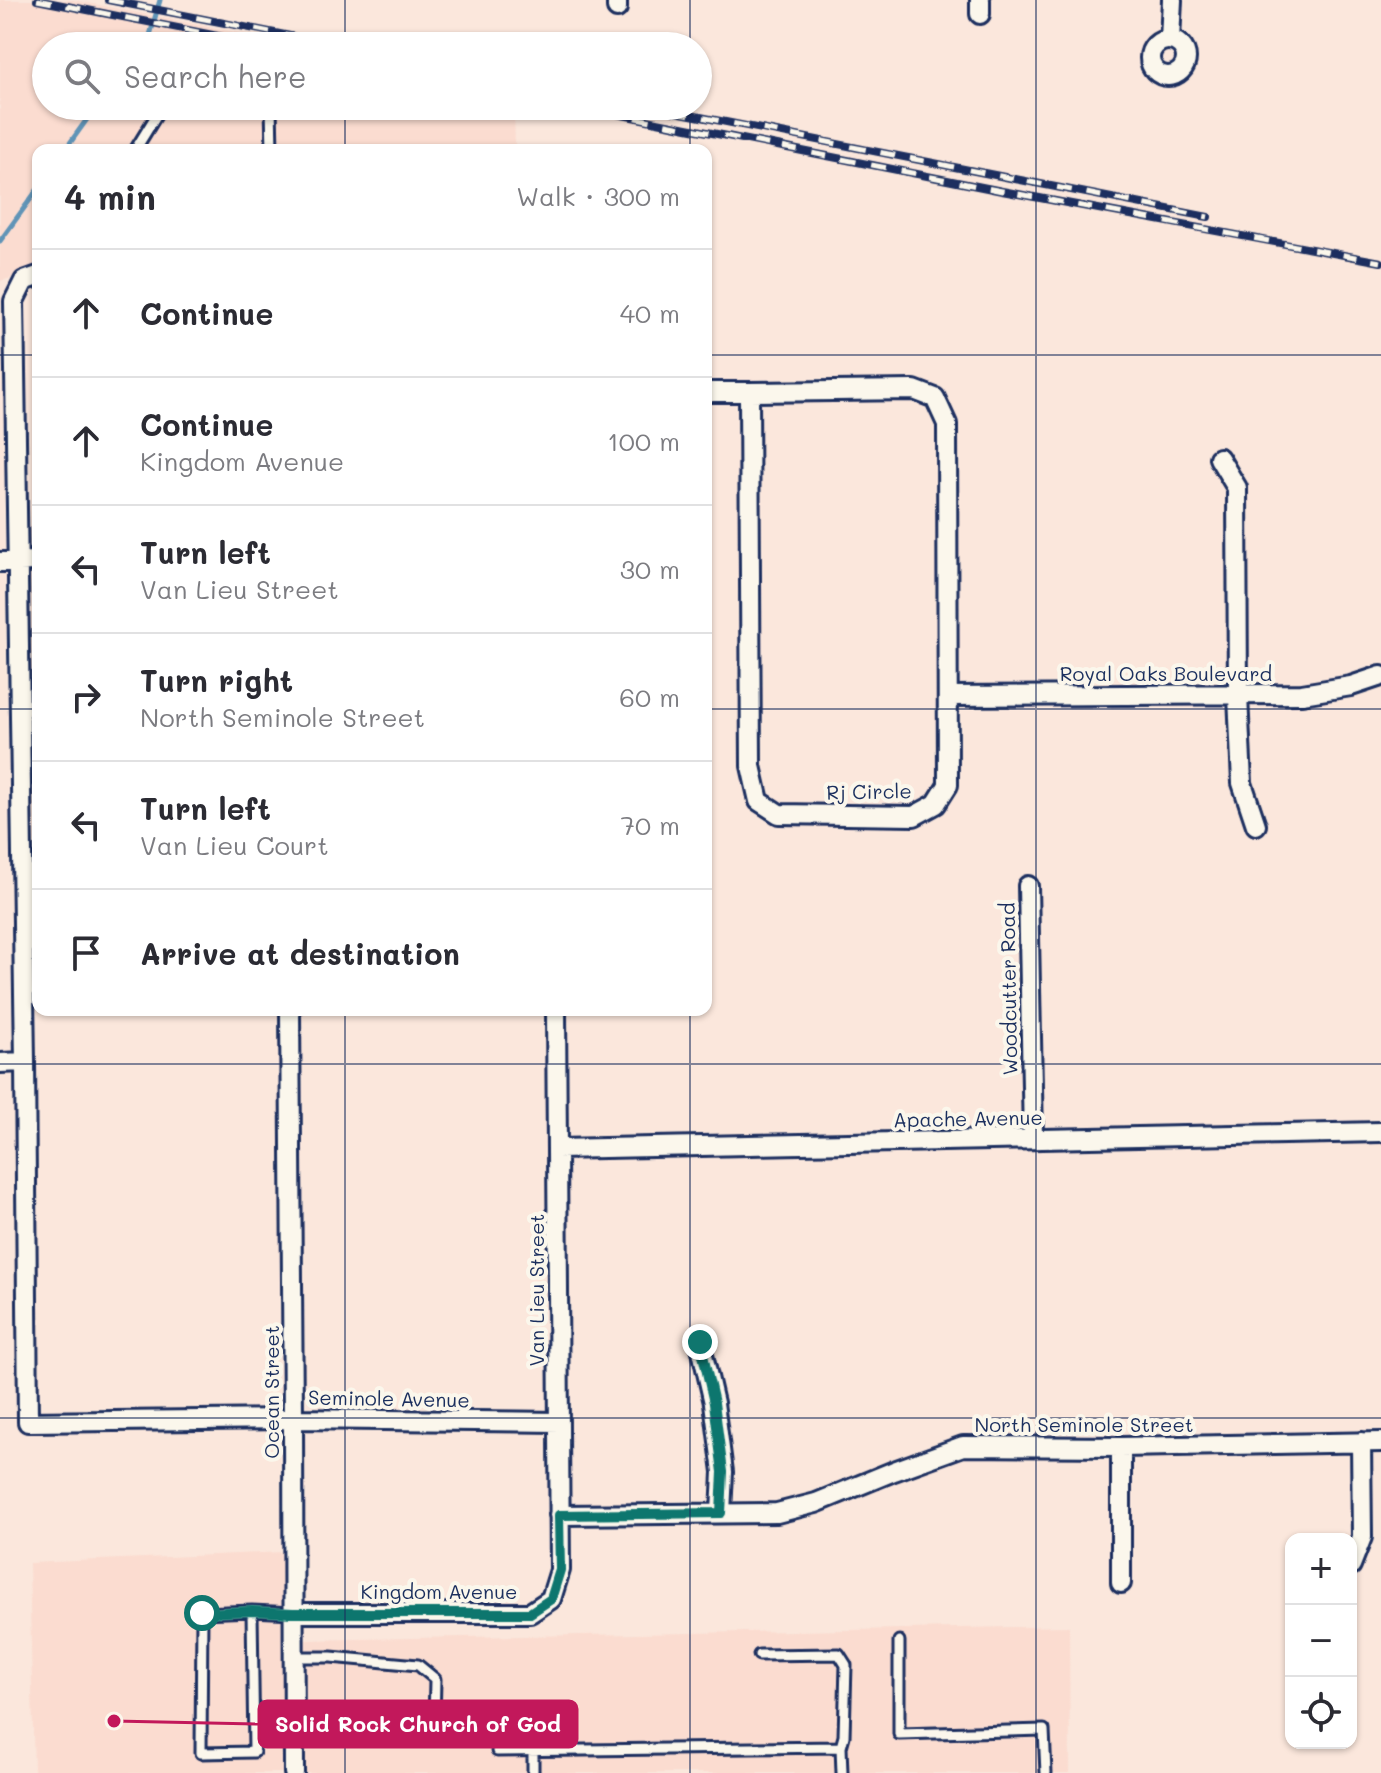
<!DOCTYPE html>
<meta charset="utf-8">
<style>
body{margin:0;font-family:Mali,sans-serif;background:#f2f2f3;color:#2b2b33}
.controls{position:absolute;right:24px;bottom:24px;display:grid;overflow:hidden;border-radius:16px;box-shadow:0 2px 6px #0004}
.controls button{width:72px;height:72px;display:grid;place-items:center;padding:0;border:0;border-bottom:2px solid #e1e1e2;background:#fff;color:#2b2b33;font:40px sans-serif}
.stop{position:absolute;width:24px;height:24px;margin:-18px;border:6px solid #0f766e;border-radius:50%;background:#fff}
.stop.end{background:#0f766e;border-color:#fff;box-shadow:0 2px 8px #0008}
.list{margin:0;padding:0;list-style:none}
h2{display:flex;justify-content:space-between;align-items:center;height:104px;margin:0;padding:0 32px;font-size:34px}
h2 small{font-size:26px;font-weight:400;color:#7c7c81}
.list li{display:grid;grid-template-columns:52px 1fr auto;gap:24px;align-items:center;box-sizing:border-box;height:128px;padding:0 32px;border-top:2px solid #e1e1e2}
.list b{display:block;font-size:30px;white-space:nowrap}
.list p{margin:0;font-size:26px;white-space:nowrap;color:#7c7c81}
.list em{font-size:26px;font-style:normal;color:#7c7c81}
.icon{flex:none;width:44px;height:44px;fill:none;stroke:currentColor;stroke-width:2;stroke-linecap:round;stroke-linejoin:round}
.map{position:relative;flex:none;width:1381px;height:1773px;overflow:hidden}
.search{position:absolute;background:#fff;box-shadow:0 2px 6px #0004;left:32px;top:32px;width:680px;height:88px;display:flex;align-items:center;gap:20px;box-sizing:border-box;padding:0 28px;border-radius:44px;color:#7c7c81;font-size:30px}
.panel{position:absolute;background:#fff;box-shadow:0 2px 6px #0004;left:32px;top:144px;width:680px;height:872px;border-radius:16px}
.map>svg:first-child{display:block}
.built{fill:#fbdcd0}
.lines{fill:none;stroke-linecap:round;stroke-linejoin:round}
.stream{stroke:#6194b7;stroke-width:5}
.lane-casing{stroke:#1b2f5e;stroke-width:15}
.street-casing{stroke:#1b2f5e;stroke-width:24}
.lane{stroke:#fbf7ec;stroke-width:9}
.street{stroke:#fbf7ec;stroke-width:18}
.rail-casing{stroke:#1b2f5e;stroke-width:8}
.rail{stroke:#fbf7ec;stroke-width:5;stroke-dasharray:15;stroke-linecap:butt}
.route{stroke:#0f766e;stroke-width:10}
.grid{fill:none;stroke:#1b2f5e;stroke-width:2;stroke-opacity:0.55}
.labels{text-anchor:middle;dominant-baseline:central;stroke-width:8;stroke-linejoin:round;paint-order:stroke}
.street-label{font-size:20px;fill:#1b2f5e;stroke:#fbf7ec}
.leader{fill:none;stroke:#c2185b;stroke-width:3}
.callout-dot{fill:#c2185b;stroke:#fbf7ec;stroke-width:3}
.callout{fill:#c2185b;stroke:#c2185b;stroke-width:3}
.callout-label{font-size:22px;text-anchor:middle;font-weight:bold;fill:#fff}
</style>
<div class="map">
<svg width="1381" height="1773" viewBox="0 0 1381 1773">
<rect width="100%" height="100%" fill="#fbe7dc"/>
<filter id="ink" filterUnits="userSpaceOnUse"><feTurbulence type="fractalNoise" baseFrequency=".0125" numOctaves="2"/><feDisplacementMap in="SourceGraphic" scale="16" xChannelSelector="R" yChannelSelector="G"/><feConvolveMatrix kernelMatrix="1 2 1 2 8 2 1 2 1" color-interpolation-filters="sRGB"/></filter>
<g filter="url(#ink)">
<path class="built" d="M0,0h73l232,46h-259v60h468l1,44h-477v117l-17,6 -6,4 -15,4z
M283,1552v221h-249l-5,-210z
M1069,1626l1,147h-766l-1,-133z"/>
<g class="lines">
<path class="stream" d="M147,46l13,-46
M65,150l25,-35 11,-9
M0,241l38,-52"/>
<defs>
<path id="lane" d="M271,106l1,44
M135,150l27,-44
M252,1611l2,141 -53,1 1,-140 50,-2 41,2
M899,1641v93l145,-4 2,43
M759,1655l80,-1 7,11 -2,71 -3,11
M293,1657h38l87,8 17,14 -1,45 -140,1
M497,1751l344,-4 1,26
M533,1751v22"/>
<path id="street" d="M617,0v8
M980,0v14
M1170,40l2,-40
M1150 58a18 18 0 1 1 36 0a18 18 0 1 1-36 0Z
M38,276l-14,5 -10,20 11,761 3,360 265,-3 266,3
M914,390l21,8 12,26 1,361 -12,19 -22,12 -135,-2 -20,-13 -8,-35 -2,-374z
M706,392h43
M1219,458l18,30 1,208 4,87 14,42
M0,562l38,-1
M948,696l354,-2 49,-8 30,-10
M1028,886l5,252
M290,1010l3,409 1,354
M0,1063l25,-1
M557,1149l824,-17
M700,1342l14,61 9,69 -2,41
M1121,1447v136
M559,1515l218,-2 39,-10 78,-32 69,-25 158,1 260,-5
M1351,1565l11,-28 -1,-95
M293,1613h237l21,-14 9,-29 -4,-560"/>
</defs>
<use href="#lane" class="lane-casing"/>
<use href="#street" class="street-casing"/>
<use href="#lane" class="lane"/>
<use href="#street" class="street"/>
<defs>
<path id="rail" d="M37,0l232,46
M108,0l233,46
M577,106l425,85 379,71
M645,106l563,111"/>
</defs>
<use href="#rail" class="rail-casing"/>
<use href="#rail" class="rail"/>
</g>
</g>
<g class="lines" filter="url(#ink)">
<path class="route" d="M202,1613l50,-2 41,2h237l21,-14 9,-29 -1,-55 162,-2 2,-41 -9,-69 -14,-61"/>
</g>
<path class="grid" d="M345,0v46M690,0v46M1036,0v1773M345,106v44M690,106v44M0,355h38M706,355h675M0,709h38M706,709h675M345,1010v763M690,1010v763M0,1064h1381M0,1418h1381"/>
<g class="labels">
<g class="street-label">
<text x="1166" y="673">Royal Oaks Boulevard</text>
<text transform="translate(869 791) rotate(-1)">Rj Circle</text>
<text transform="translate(1008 989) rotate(-91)">Woodcutter Road</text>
<text transform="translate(968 1118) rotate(-1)">Apache Avenue</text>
<text transform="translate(536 1290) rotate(-90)">Van Lieu Street</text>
<text transform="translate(271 1392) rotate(-90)">Ocean Street</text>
<text transform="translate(389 1398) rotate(1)">Seminole Avenue</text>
<text x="1084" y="1424">North Seminole Street</text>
<text x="439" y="1591">Kingdom Avenue</text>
</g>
</g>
<path class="leader" d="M114 1721L259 1724"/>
<circle class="callout-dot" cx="114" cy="1721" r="8"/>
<rect class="callout" x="259" y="1701" width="318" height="46" rx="8"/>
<g class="callout-label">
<text x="418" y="1732">Solid Rock Church of God</text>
</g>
</svg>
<div class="controls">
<button>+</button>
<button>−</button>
<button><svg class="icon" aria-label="locate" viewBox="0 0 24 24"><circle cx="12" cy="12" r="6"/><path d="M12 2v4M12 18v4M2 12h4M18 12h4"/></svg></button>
</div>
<div class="stop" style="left:202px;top:1613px"></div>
<div class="stop end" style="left:700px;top:1342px"></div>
<div class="search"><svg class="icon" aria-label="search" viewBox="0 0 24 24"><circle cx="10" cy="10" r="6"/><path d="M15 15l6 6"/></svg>Search here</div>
<section class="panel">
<h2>4 min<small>Walk · 300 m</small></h2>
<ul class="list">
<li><svg class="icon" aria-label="ahead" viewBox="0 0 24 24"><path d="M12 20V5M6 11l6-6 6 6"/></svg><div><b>Continue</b></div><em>40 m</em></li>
<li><svg class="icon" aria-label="ahead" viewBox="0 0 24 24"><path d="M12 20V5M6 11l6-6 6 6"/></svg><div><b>Continue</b><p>Kingdom Avenue</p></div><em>100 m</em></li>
<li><svg class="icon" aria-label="left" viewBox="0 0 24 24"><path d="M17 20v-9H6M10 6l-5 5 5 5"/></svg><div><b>Turn left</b><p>Van Lieu Street</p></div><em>30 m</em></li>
<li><svg class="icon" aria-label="right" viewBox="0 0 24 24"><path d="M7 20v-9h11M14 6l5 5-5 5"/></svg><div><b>Turn right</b><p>North Seminole Street</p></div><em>60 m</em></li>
<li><svg class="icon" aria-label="left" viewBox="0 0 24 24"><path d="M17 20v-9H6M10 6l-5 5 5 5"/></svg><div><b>Turn left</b><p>Van Lieu Court</p></div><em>70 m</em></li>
<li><svg class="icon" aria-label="arrive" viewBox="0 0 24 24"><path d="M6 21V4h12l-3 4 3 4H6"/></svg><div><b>Arrive at destination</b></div></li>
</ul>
</section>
</div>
